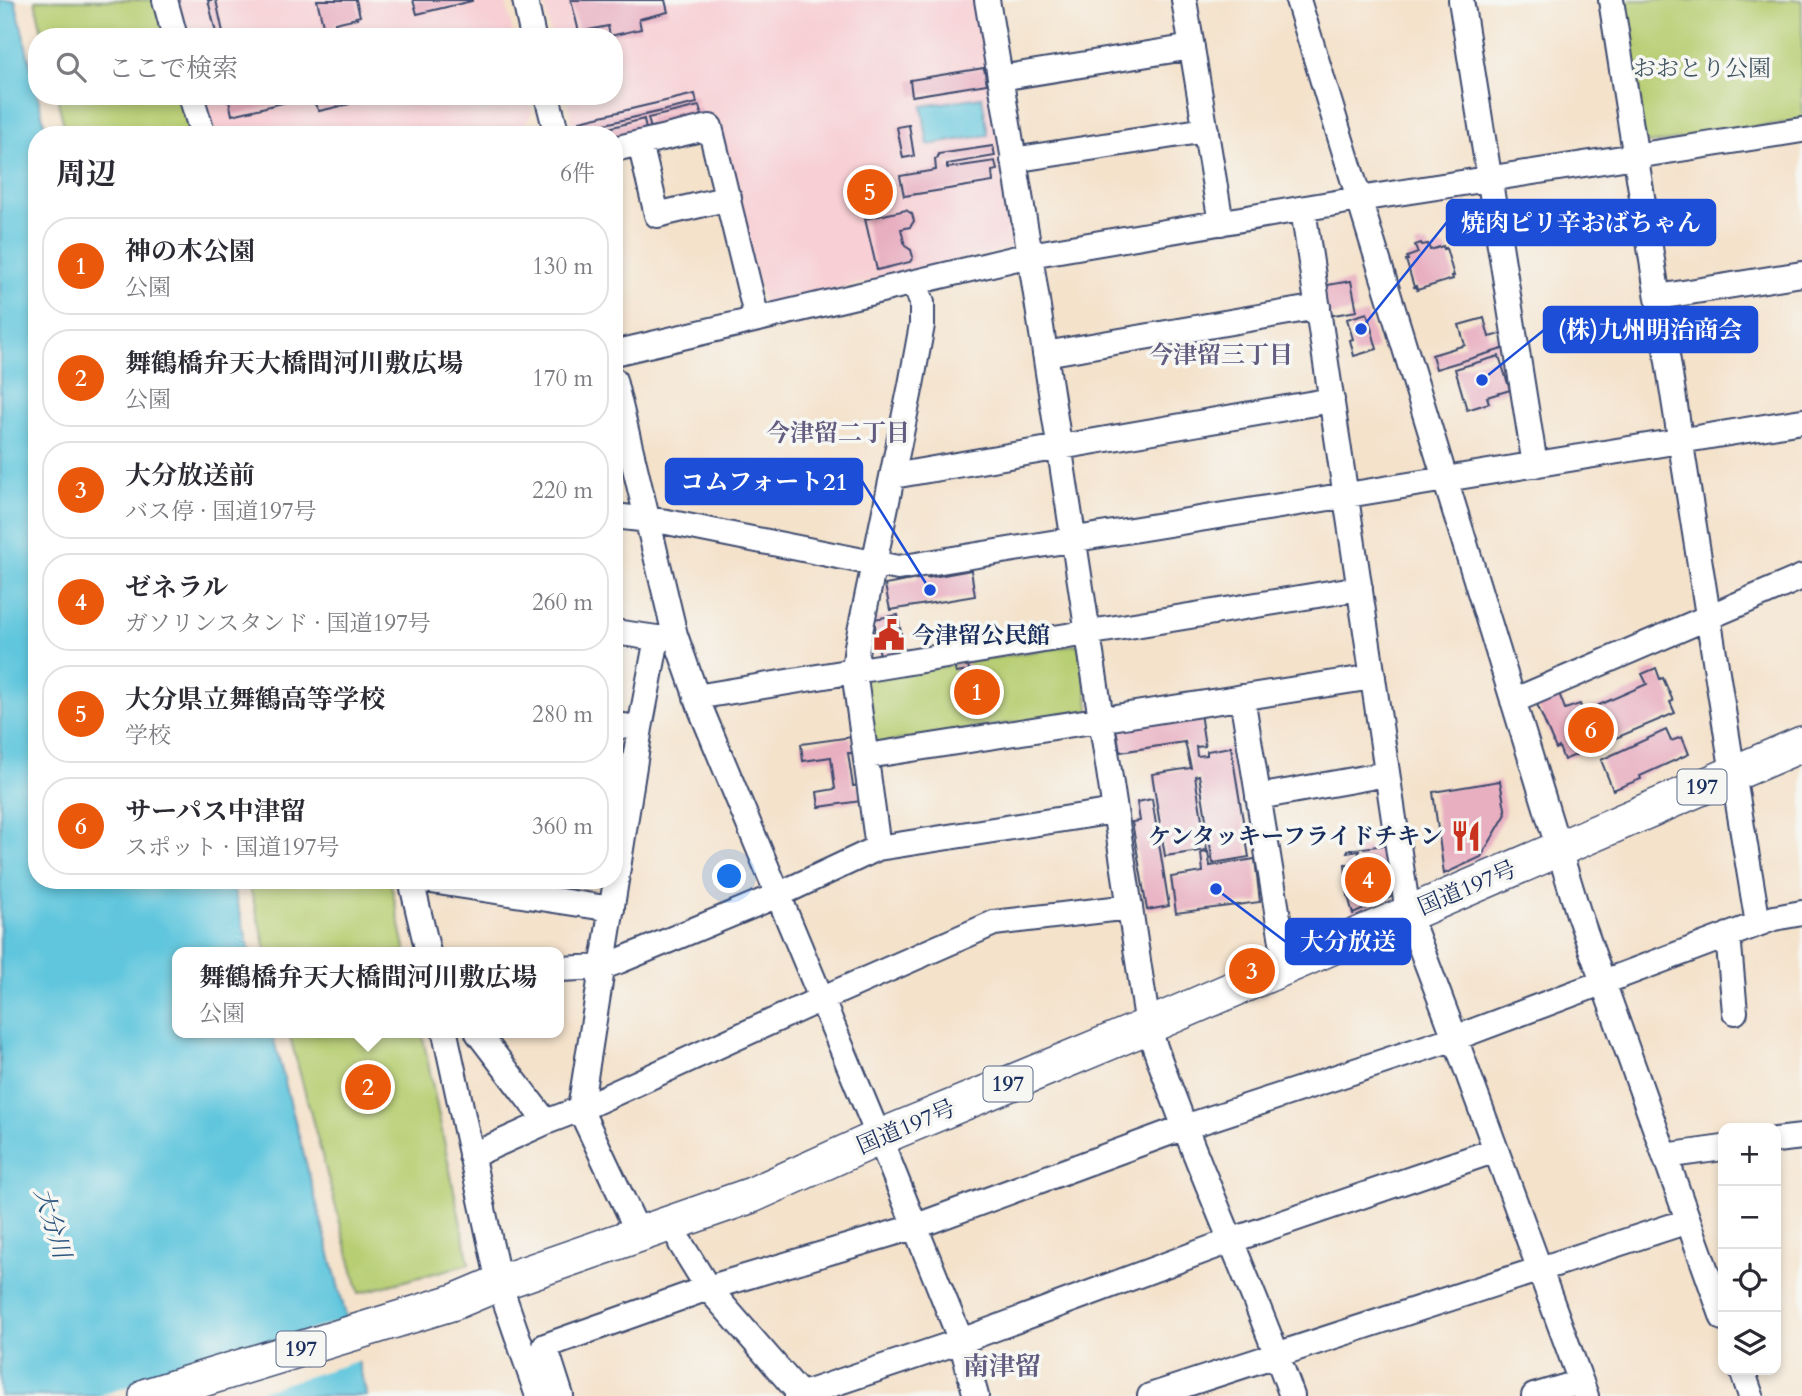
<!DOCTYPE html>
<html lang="ja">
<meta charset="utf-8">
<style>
body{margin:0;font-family:Cardo,"Noto Serif JP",serif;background:#f2f2f3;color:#2b2b33}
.controls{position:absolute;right:21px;bottom:21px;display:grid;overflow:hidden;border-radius:14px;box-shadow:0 4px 10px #0003}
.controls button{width:63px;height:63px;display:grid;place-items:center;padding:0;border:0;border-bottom:2px solid #e1e1e2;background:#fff;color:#2b2b33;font:35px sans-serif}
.you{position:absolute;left:730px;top:877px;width:24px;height:24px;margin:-18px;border:5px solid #fff;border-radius:50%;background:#1a73e8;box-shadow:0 0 0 10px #1a73e833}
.badge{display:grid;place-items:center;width:46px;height:46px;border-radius:50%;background:#ea580c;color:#fff;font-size:23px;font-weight:700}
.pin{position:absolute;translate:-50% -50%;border:4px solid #fff;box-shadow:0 2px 7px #0006}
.popup{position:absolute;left:172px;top:947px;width:392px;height:91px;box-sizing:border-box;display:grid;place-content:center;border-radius:14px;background:#fff;filter:drop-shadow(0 2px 5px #0005);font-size:23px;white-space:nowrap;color:#7c7c81}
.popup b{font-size:26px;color:#2b2b33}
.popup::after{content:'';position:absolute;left:50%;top:100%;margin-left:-14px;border:14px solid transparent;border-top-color:#fff}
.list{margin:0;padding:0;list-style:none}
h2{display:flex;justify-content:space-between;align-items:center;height:91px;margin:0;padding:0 28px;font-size:30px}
h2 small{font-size:23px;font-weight:400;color:#7c7c81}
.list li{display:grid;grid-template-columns:46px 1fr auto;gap:21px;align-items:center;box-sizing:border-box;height:98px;margin:0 14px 14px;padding:0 14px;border:2px solid #e1e1e2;border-radius:28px}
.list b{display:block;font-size:26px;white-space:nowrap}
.list p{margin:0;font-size:23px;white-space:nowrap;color:#7c7c81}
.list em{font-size:23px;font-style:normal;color:#7c7c81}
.icon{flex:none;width:38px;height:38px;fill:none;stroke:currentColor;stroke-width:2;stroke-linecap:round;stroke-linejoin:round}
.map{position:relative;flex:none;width:1802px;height:1396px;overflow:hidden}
.search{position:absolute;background:#fff;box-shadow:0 4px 10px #0003;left:28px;top:28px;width:595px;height:77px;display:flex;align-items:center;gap:18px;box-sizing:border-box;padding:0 24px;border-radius:28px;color:#7c7c81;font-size:26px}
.panel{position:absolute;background:#fff;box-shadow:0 4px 10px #0003;left:28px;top:126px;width:595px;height:763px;border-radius:28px}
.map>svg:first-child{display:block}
.built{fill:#f7cfd4}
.green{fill:#b7ce72;stroke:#697e68;stroke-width:2}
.water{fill:#60c6dd;stroke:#3e7a9e;stroke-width:2}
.pier{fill:#f4e2cb}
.building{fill:#e8afc1}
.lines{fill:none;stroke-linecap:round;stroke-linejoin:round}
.minor-casing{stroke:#3c4a6e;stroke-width:28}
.highway-casing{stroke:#3c4a6e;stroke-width:38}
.minor{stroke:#fff;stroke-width:24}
.highway{stroke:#fff;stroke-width:35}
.labels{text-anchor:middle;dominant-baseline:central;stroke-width:7;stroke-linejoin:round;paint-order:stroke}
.shield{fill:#f6f6f2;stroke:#5d6b8a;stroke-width:2}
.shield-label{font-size:21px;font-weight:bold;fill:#1b2f5e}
.park-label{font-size:23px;fill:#425763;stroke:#f6f6f2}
.poi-label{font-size:23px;font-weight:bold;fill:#1b2f5e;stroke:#f6f6f2;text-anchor:start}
.street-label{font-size:23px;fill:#1b2f5e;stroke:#f6f6f2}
.neighbourhood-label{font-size:24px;font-weight:bold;fill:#635c81;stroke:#f6f6f2}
.water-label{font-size:24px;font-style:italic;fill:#2c557e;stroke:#f6f6f2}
.quarter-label{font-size:26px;font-weight:bold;fill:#635c81;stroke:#f6f6f2}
.leader{fill:none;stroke:#1d4ed8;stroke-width:2.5}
.callout-dot{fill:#1d4ed8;stroke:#f6f6f2;stroke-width:2.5}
.callout{fill:#1d4ed8;stroke:#1d4ed8;stroke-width:2.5}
.callout-label{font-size:24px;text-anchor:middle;font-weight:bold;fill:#fff}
</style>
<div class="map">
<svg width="1802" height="1396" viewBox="0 0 1802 1396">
<rect width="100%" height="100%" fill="#f6f6f2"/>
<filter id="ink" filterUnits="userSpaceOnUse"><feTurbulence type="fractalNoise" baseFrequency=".0143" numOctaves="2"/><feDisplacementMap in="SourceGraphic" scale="14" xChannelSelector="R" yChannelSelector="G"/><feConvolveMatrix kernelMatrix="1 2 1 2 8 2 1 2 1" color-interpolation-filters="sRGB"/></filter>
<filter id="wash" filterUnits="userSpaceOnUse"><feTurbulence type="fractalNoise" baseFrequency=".00686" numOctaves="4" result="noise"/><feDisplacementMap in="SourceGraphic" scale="28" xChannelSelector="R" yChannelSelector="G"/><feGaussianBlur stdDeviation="1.57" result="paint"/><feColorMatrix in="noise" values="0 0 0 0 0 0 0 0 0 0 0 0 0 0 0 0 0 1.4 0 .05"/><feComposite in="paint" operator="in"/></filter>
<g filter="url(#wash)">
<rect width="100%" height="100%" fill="#f4e2cb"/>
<path class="built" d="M175,0h330l9,37h-330z
M543,0h436l37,239 -4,9 -248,58 -49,-185 -101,14h-39l-9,-39h48v-59h-62z
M201,96h327l4,17 -13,18 -15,4h-290z"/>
<path class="green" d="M35,0h123l9,37h-124z
M1621,0h181v120l-152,24 -6,-4z
M57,96h124l9,39h-124z
M1079,644l11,67 -215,33 -11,-65z
M248,880h142l16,72h-139z
M289,1033h133l47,231 -110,29z"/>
<path class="water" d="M0,0h15l32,135h-10v745h194l19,72h-73v81h95l95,363h-367z
M982,97l6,38 -60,10 -6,-39z"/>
<path class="pier" d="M350,1318l11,42 -116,36h-147z"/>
<g id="blocks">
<path class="building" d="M208,0h8l8,37h-7z
M317,0h39l4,16 -4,1 1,1 -22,5 3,14h-12z
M413,0h59v1l-55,13z
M571,0h94l3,12 -29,7 2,10 -31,7 -2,-10 -29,6z
M984,68l3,16 -75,12 -2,-16z
M695,94l2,9 -114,26 -3,-8z
M228,96h80v1l-76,18z
M310,96h41l-1,8 -31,7z
M699,106l3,11 -51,12 -3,-11z
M644,119l2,11 -32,7v-2h-33z
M909,125l5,31 -11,2 -6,-31z
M993,146l2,10 -48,8v4l48,-7 2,9 -5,1 1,11 -89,14 -4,-20 36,-6 -1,-11 3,-1v-4z
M906,210l6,4 2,7 -4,6 -9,2 4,17 6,4 2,7 -3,5 -33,8 -12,-51z
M1421,243l1,2 6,-1 2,6 13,-4 1,3 2,-1 8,28h-2l1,3 -36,11 -1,-4 -2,1 -8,-27h2l-1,-3 11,-4 -3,-8z
M1351,281l6,30 -29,5 -6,-30z
M1367,313l10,36 -23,7 -4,-16 3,-1 -6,-20z
M1484,318l5,19 16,-4 4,14 -73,22 -4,-14 33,-10 -6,-20z
M1499,356l11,34 -23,7 2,6 -22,7 -12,-41z
M971,570l4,26 -85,14 -5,-25 33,-6 -1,-4 10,-2v5z
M898,615l6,37 -24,4 -6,-37z
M968,663l1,8 -13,2 -2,-8z
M1656,668l4,11 3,-1 10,23 -3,1 5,11 -111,47 -5,-13 -3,2 -20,-47 23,-9 6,16 15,-5 3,8 64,-28 -5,-10z
M1200,713l5,33 -9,1 1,9 10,-1v-4l24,-4 18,110 -36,6 -14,-88 -4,1 12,74 -42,6 -13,-82 39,-6 -6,-26 -65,10 -4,-24z
M1666,730l5,11 11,-4 7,17 -49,22 1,3 -28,11 -12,-30z
M851,737l3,16h-6l5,33 6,-1 2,16 -42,6 -2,-15 18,-3 -4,-32 -28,4 -2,-17z
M1500,781l6,33 -25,43 -37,17 -11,-82z
M1152,799l17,107 -22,4 -15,-88 8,-1 -3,-19z
M1385,845l8,51 -40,18 -5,-18 -3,-32h13l1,-13 -12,2 1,-3z
M1208,852l2,14 45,-7 5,43 -84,11 -5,-36 32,-5 -2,-19z"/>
</g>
</g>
<g filter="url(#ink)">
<use href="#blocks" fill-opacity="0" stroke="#3c4a6e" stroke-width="2"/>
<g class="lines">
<defs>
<path id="minor" d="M165,0l10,37
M525,0l8,37
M987,0l43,255 118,771c9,29 20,57 31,86 36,95 79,188 113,284
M1184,0l37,223
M1298,0l281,915 144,403
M1461,0l74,465
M1611,0l122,774
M1000,78l192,-31
M191,96l12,39
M547,96l10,39
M640,143l17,72 72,-17
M614,149l96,-22 47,192
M1013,160l193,-30
M1303,209l105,704
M1658,297l144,-23
M614,353l416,-98 329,-56 443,-69
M1045,354l273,-47
M614,380l61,255 27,77 186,447 73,182 15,55
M893,476l439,-76
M614,516l53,6 231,46 904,-147
M614,632l43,6 14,-2
M696,697l664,-109
M1242,697l44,269
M1513,701l289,-124
M614,725l26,3
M867,756l506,-79
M1736,791l22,133
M1258,797l129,-23
M878,848l-24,-177 3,-25 54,-261 11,-60v-22l-7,-21
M411,880l17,72
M425,880l187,29
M1415,932l40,106 131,358
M1728,935l7,77
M559,969l44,-2 16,-6 159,-66 100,-47 237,-37
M445,1033l54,250 39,113
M478,1033l68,89 34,-13 241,-110 173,-76 136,-16
M1776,1140l26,-3
M471,1156l75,-34
M1665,1156l58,-8
M639,1234l-59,-125 60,-381 17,-90
M681,1244l27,44 94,108
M1742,1370l9,26
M561,1396l-16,-50 163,-58 206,-61 271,-100 270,-89 319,-120 28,-5
M797,1396l164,-55 269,-100 266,-91
M1150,1396l538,-175
M1534,1396l47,-14"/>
<path id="highway" d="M147,1396l307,-94 45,-19 253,-88 126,-57 270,-112 654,-282"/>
</defs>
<use href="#minor" class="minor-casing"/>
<use href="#highway" class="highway-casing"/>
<use href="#minor" class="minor"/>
<use href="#highway" class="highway"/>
</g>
</g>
<defs>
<symbol id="civic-bare" viewBox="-9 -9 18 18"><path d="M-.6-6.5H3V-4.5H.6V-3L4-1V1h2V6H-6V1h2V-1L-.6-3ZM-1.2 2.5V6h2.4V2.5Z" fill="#c8321e" stroke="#f6f6f2" stroke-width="2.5" paint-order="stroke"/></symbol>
<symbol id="restaurant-bare" viewBox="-9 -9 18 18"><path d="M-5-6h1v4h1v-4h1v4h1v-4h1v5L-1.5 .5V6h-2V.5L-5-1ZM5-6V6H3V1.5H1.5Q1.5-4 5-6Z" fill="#c8321e" stroke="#f6f6f2" stroke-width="2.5" paint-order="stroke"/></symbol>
</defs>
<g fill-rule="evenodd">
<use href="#civic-bare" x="867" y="613" width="44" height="44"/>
<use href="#restaurant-bare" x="1444" y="814" width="44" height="44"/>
</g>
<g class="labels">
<g class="shield">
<rect x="1677.5" y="769.5" width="49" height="35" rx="5"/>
<rect x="983.5" y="1066.5" width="49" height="35" rx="5"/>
<rect x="276.5" y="1331.5" width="49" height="35" rx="5"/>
</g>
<g class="shield-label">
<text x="1702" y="787">197</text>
<text x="1008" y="1084">197</text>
<text x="301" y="1349">197</text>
</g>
<g class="park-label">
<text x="1702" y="68">おおとり公園</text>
</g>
<g class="poi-label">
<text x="912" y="635">今津留公民館</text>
<text x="1443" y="836" text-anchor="end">ケンタッキーフライドチキン</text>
</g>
<g class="street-label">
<text transform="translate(1467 888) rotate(-23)">国道197号</text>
<text transform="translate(906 1127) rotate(-23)">国道197号</text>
</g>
<g class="neighbourhood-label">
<text x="1221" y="355">今津留三丁目</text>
<text x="838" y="433">今津留二丁目</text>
</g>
<g class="water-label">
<text transform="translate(52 1223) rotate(73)">大分川</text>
</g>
<g class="quarter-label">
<text x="1002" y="1366">南津留</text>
</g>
</g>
<path class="leader" d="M1361 329L1447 222M1482 380L1544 330M930 590L862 481M1216 889L1286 942"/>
<g class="callout-dot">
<circle cx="1361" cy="329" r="7"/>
<circle cx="1482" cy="380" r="7"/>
<circle cx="930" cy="590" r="7"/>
<circle cx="1216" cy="889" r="7"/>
</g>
<g class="callout">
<rect x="1447" y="200" width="268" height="45" rx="7"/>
<rect x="1544" y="307" width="213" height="45" rx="7"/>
<rect x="666" y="459" width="196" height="45" rx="7"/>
<rect x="1286" y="919" width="124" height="45" rx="7"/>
</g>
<g class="callout-label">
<text x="1581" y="231">焼肉ピリ辛おばちゃん</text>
<text x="1650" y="338">(株)九州明治商会</text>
<text x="764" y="490">コムフォート21</text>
<text x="1348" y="950">大分放送</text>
</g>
</svg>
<div class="controls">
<button>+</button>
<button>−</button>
<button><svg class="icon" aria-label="locate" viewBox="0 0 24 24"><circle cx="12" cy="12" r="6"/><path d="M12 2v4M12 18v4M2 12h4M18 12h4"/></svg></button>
<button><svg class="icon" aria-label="layers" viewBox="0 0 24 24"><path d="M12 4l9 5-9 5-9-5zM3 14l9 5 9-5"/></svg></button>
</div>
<div class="you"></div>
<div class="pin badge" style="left:977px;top:692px">1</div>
<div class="pin badge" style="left:368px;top:1087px">2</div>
<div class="popup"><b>舞鶴橋弁天大橋間河川敷広場</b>公園</div>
<div class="pin badge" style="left:1252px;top:971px">3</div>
<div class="pin badge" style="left:1368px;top:880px">4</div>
<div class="pin badge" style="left:870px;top:192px">5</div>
<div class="pin badge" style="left:1591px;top:730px">6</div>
<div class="search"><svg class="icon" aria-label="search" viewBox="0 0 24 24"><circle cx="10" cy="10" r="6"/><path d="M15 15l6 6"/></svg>ここで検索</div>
<section class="panel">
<h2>周辺<small>6件</small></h2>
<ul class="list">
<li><span class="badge">1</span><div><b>神の木公園</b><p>公園</p></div><em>130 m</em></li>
<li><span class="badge">2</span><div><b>舞鶴橋弁天大橋間河川敷広場</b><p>公園</p></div><em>170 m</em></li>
<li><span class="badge">3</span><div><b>大分放送前</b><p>バス停 · 国道197号</p></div><em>220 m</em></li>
<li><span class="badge">4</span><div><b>ゼネラル</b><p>ガソリンスタンド · 国道197号</p></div><em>260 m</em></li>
<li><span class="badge">5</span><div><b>大分県立舞鶴高等学校</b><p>学校</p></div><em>280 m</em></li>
<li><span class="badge">6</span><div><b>サーパス中津留</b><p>スポット · 国道197号</p></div><em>360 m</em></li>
</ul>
</section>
</div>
